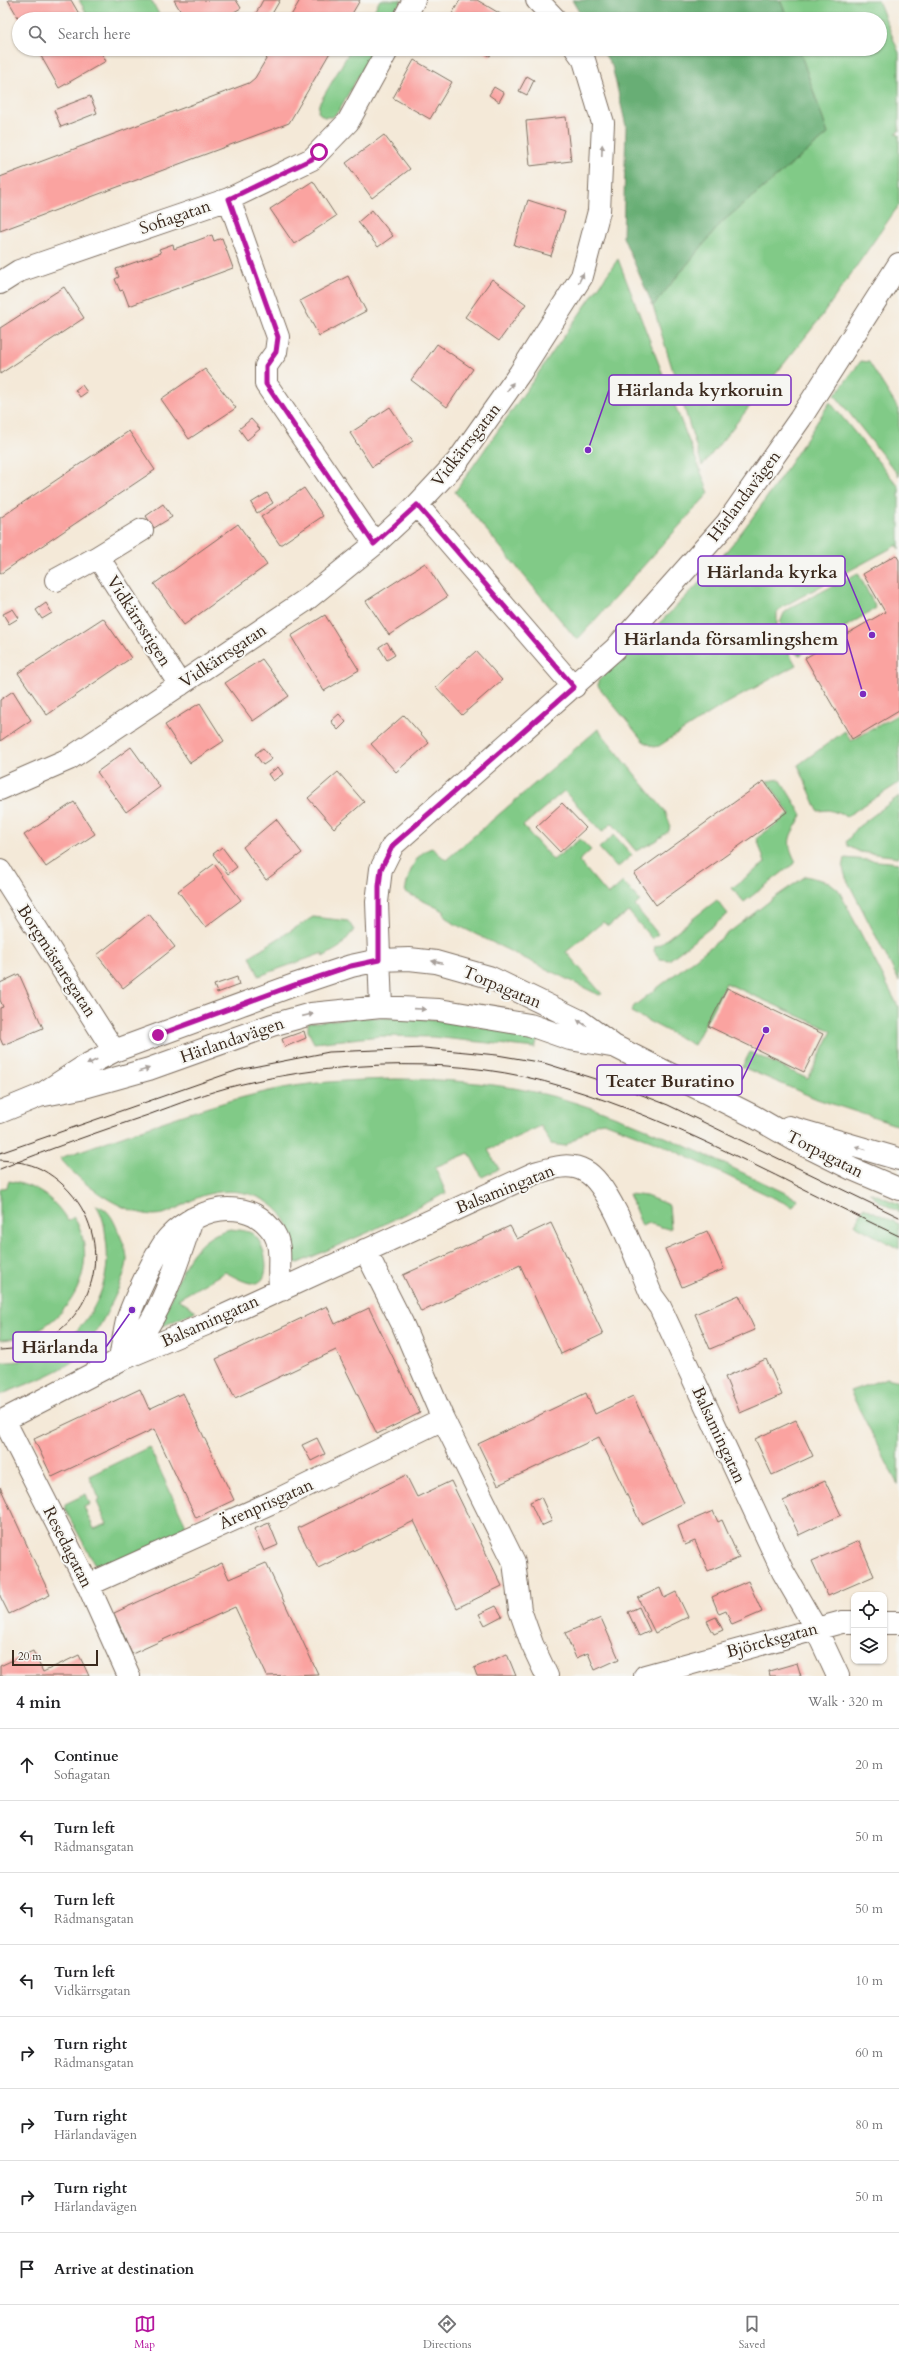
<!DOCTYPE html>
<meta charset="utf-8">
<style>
body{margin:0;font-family:Cardo,serif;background:#f6f6f6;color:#202124}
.controls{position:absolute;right:12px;bottom:12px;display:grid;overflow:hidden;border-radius:8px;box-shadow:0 1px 3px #0004}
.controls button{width:36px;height:36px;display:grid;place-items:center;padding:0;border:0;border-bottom:1px solid #e0e0e0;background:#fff;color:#202124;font:20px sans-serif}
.scale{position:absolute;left:12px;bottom:10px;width:86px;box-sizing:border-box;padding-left:4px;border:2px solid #3b2a1e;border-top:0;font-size:11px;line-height:14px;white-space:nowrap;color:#3b2a1e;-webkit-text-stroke:3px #f6f6f2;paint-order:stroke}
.stop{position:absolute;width:12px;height:12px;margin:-9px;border:3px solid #b5179e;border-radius:50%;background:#fff}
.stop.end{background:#b5179e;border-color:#fff;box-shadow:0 1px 4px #0008}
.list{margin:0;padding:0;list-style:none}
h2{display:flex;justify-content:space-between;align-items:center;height:52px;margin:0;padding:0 16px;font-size:17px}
h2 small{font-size:13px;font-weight:400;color:#757577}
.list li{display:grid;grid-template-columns:26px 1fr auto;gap:12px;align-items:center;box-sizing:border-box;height:72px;padding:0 16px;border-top:1px solid #e0e0e0}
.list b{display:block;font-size:15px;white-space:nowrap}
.list p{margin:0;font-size:13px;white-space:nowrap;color:#757577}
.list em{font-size:13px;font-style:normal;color:#757577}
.icon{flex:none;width:22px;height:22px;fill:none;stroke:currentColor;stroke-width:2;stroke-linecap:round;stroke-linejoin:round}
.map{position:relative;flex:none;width:899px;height:1676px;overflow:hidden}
.search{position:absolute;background:#fff;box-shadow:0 1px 3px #0004;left:12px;right:12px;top:12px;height:44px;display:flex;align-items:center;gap:10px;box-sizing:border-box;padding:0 14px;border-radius:22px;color:#757577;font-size:15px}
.sheet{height:628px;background:#fff}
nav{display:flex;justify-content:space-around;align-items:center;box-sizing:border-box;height:56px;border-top:1px solid #e0e0e0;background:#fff;font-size:11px;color:#757577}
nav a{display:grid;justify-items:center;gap:2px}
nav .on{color:#b5179e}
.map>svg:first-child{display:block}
.green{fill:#81ca87;stroke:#5e7a52}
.forest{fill:#68ae74;stroke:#526c49}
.building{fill:#faa3a0}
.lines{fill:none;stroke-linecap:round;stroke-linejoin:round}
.minor-casing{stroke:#7c6d5f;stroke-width:24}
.minor{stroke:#fff;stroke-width:22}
.tram{stroke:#3b2a1e;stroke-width:1}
.oneway{fill:#a79f9a}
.route{stroke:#b5179e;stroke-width:5}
.labels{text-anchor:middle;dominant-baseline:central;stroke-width:4;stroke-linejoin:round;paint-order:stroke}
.street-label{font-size:17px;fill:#3b2a1e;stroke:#f6f6f2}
.leader{fill:none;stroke:#7b2cbf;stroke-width:1.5}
.callout-dot{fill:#7b2cbf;stroke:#f6f6f2;stroke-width:1.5}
.callout{fill:#f6f6f2;stroke:#7b2cbf;stroke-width:1.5}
.callout-label{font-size:18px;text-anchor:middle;font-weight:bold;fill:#3b2a1e}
</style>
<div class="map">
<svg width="899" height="1676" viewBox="0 0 899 1676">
<rect width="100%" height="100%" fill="#f6f6f2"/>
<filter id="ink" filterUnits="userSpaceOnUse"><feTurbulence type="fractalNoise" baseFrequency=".025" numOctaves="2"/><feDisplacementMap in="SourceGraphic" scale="8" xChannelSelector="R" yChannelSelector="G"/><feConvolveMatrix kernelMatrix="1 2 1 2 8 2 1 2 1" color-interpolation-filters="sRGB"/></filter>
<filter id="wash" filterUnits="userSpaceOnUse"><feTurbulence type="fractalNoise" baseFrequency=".012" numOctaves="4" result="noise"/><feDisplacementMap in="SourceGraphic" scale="16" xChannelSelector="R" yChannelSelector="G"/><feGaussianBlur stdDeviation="0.9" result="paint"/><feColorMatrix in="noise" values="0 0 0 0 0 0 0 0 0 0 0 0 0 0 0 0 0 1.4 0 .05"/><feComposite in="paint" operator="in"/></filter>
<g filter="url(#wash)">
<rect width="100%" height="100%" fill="#f4e9d8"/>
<path class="green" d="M79,0h72l8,14 1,5h-70z
M380,0h22l-11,19h-22z
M780,0h98l21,53v78l-3,2 3,2v70l-80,115 -117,146 -49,-160 69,-84 106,-88 -29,-85h81v-30h-92z
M351,49h23l-35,61 -6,7h-9l-6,-5 1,-8z
M618,259l91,234 -132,147 -122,-148z
M861,361l8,1 30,48v66l-64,-81z
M830,402l69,85v62l-2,-4 -113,61 -7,7v19l19,33 -81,45 -56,36 -5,1 -11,-6 -45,-55v-5c41,-40 86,-78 122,-122 41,-49 75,-103 110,-157z
M858,573l18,35 -76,47 -7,-3 -13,-29 4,-10 8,-6z
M899,714v69l-52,33 -18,-6 -11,1 -20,-46 47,-34 6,10z
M598,729l67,82 5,13 -1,7 -13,10 -20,10 -24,-28 -10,9 -38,-41 -41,35 30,34 27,-21 11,11 -12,11 29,34 15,-13 17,19 -5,5 23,28 -6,5 -23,-27 -21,14 -5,-4 -37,30 36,42 -3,1 -144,-71 -10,-7 -1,-6 -39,-19c3,-16 9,-39 27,-44l14,12z
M780,779l22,36c-10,20 -19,23 -6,47l-52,40 -12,-14 33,-25 -8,-25 33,-24 -23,-33z
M899,796v61l-39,-5 -12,-6 -2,-4 12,-15z
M614,835l18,20 -15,13 -18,-20z
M845,858l54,5v118l-53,-103 -3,-10z
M806,876l23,6 9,7 61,119v118l-82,-27 -75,-32 8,-15 58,27 24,-48 -106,-48 -32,62 -63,-33 3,-6 137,-106z
M717,900l11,14 -55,43 -4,3 -9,-1 -6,-8 1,-5 4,-1z
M313,917l35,4 6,9 -14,17 -17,10v-4l-64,23 -9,-20z
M359,1017l72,2 76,12 31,8 -3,9 -102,-11 -53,-1 -66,7 -6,-12v-8z
M395,1079c56,0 115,5 168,20 82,24 158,64 235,100l-5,8 -137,-65 -52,-20 -7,1 -32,23 -14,-2 -10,-18 -53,24 11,19 -17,8 -13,-24 -34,14 11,26 -77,39 -71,31 -4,-1c0,-10 0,-20 -3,-30 -13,-37 -55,-48 -89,-36 -16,5 -30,19 -48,19 -33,-1 -75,-33 -94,-57 72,-25 148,-55 223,-70 37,-7 75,-8 112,-9z
M9,1181c27,5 44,16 59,40l6,-4c32,55 -13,121 -74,123v-151l7,-2z
M869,1192l30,12v8l-21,-11z
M629,1194l17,2 23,9 2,23 -3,1 -20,-6 -6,3z
M96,1205c11,3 16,12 20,21 4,10 12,24 11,36 -3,20 -24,60 -36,78l2,2c-14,25 -67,42 -93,53v-33c66,3 116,-60 106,-123 -1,-12 -3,-24 -10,-34z
M864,1207l35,17v25l-44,-24z
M230,1229c7,1 17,1 23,5 14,10 21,53 -2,49 -8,-1 -18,-7 -26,-11l-47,27 18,12 -33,15 -2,-2c15,-37 25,-85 69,-95z
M887,1378l12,3 -1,104 -48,-94z
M149,1447l36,76 1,6 -72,35 -15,2 -5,-3 -29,-54v-5l21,-10 4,10 -6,3 10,22 13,-5 -10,-22 3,-2 -11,-24z"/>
<path class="forest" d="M572,0h208l8,19h-205z
M601,49h198l29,85 -106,88 -69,84 -30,-69 3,-111 -14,-60z"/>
<g id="blocks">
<path class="building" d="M8,0h63l11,19h-63z
M174,0h62l5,8 -19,11h-37z
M263,0h17l-11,19 -15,-2z
M300,0h60l-11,19h-60z
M460,0h17l32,19h-60z
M37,49h62l7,12 -47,27z
M272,49h60l-43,74 -289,108v-54l249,-94 6,-5z
M478,49h16l-4,7z
M414,60l38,22 -22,37 -37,-21z
M527,76l7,4 -7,15 -8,-4z
M494,87l10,6 -5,9 -10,-7z
M90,96l7,17 -36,14 -7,-17z
M566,117l5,44 -41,5 -4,-45z
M384,135l26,34 -38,29 -26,-35z
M313,181l23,35 -42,28 -24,-35z
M528,200l37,12 -14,44 -37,-11z
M372,210l21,26 -15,11 -20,-25z
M212,235l2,6 8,-3 11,30 -104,38 -6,-16 -3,1 -5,-12 4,-2 -3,-8 45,-16 -2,-4 14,-5 1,5z
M348,276l18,35 -47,25 -19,-35z
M492,279l34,25 -27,37 -34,-24z
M64,287l20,31 -84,56v-46z
M437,344l36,25 -26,38 -36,-27z
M205,369l31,39 -47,31 -28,-40z
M82,385l5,7 -7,5 -5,-7z
M390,407l23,34 -41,26 -22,-34z
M251,419l9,10 -13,11 -8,-11z
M129,431l26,39 -155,104v-56z
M304,488l19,28 -43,29 -19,-28z
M267,493l6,10 -16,10 -6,-10z
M163,504l9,13 -18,11 -8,-12z
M238,524l29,41 -83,60 -30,-41z
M896,555l3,5v151l-47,28 -47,-81 80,-46 -22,-38z
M425,563l22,34 -58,38 -23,-34z
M46,603l6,10 -10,6 -6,-9z
M13,609l6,9 -10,6 -6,-10z
M325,615l34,55 -35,21 -33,-55z
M103,618l28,40 -84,57 -29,-42z
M387,642l8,13 -8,5 -8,-13z
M476,651l26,29 -40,35 -26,-28z
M262,659l27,37 -36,25 -28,-38z
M13,691l18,29 -31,21v-41z
M200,703l24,38 -34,22 -25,-38z
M339,714l7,8 -8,8 -7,-9z
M404,715l25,28 -33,29 -25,-28z
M131,747l29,40 -34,25 -29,-40z
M263,748l9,11 -9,6 -8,-11z
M278,767l5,7 -10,7 -5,-7z
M338,772l26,30 -30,26 -26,-30z
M764,781l23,31 -131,93 -22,-31z
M74,802l21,32 -49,33 -22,-32z
M562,803l24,25 -26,24 -24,-25z
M276,819l26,34 -36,27 -23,-33z
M222,847l15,20 -9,7 -15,-20z
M214,864l27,36 -36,27 -27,-36z
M149,914l26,33 -52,41 -26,-33z
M19,974l24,54 -40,17 -3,-7v-30l3,-1 -3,-7v-17z
M237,977l2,8 -22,8 -3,-8z
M727,988l96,46 -19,38 -96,-46z
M304,1031l2,7 -21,9 -3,-8z
M551,1223l52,111 -42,20 -41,-89 -99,47 -18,-37 107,-49 7,13z
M707,1231l17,38 -42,18 -17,-38z
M739,1295l16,35 -45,19 -15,-35z
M327,1306l8,18 34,-16 51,105 -43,21 -41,-84 -101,48 -19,-39z
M766,1359l16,36 -42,18 -15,-36z
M140,1389l9,20 34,-16 51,107 -38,18 -42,-89 -102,48 -18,-38z
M586,1393l9,21 38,-18 51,107 -43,21 -42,-87 -101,48 -20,-41z
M796,1420l17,36 -41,19 -17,-36z
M317,1438l8,16 -14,7 -9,-16z
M406,1475l11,22 34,-16 51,105 -45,22 -43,-87 -96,47 -20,-40z
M825,1481l16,34 -42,20 -16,-34z
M0,1487l50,108 -41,19 -9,-18z
M541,1497l11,24 -11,5 -11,-24z
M713,1511l5,11 4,-2 17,38 -31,13 -13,-30 -10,4 -7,-19z
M269,1523l9,22 -14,6 -10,-22z
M859,1541l15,35 -46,20 -16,-35z
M222,1563l7,16 37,-16 52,111 -51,2 -32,-69 -103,47 -18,-41z
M748,1581l14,31 -30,13 -6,-14 -7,3 -7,-17z
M660,1588l4,10 12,-6 12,25 -33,16 -17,-35z
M496,1606l6,10 -17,9 -6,-11z
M639,1607l11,24 -11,5 -11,-24z
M716,1617l7,13 -9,4 -7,-13z
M601,1618l18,41 -24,11 -7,-17 -12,5 -11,-25z
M33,1651l10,21 36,-17 10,21h-89v-10z
M507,1654l9,22h-39l-3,-8z
M797,1663l4,13h-31l-1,-5z"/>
</g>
</g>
<g filter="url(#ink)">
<use href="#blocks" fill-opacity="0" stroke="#7c6d5f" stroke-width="1"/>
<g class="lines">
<defs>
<path id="minor" d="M537,0l18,19
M404,19l10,-19
M229,199l49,138 -2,15 -10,14v18l109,160
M0,283l19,-12 210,-72 83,-40 36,-37 40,-73
M417,505l157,182
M142,530l-44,27 82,128
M56,580l42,-23
M0,789l69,-30 237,-159 69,-56 42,-39 40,-43 63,-89 62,-97 17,-65 4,-88 -19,-63 -8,-11
M0,871l114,180
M381,1007l-4,-105 4,-33 12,-24 222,-196 112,-126 73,-104 99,-155
M39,1096l46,-30 29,-15 180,-66 57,-19 28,-6 30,-1 27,3 53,15 91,44 34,25 139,70 49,28 50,25 47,20
M0,1112l39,-16 42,-8 68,-19 123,-44 39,-11 70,-7 58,3 91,15 40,14 41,7
M789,1127l110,32
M365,1250l37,73 41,96 71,143 6,48 12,34 15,32
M124,1357c36,-36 52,-91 68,-138
M120,1360c2,-13 4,-26 7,-39 5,-16 30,-72 42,-84 14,-15 38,-28 59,-28 21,0 34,7 46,24 10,16 2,39 7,57
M4,1420l84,165 41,91
M0,1422l120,-62 86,-36 329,-151c17,-5 34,-11 50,-2 26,13 54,96 67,125l8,11 123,265 33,57 22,47
M88,1585l189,-85 166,-81
M884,1623h15
M645,1676l171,-47 26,-7h12"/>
</defs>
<use href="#minor" class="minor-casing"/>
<use href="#minor" class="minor"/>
<path class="tram" d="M0,1153l238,-83 91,-18 95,-4 73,7 47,8 80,25 44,17 231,112
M0,1160c14,1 29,3 41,9 71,39 72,135 1,173 -13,6 -29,7 -42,8
M0,1169c49,-20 98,-37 148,-54 30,-11 60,-23 90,-30 105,-25 222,-30 326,2 117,35 225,97 335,149"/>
</g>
<defs><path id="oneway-solid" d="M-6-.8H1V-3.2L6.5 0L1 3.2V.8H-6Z"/></defs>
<g class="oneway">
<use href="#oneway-solid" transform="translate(602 150) rotate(-88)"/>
<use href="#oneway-solid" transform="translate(581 278) rotate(-64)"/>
<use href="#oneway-solid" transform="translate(510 387) rotate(-55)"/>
<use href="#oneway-solid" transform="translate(437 962) rotate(-168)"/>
<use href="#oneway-solid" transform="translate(420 1009) rotate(4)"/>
<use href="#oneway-solid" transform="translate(308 1015) rotate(-13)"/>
<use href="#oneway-solid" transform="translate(582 1023) rotate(-146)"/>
<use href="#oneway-solid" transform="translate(92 1062) rotate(153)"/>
<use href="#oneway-solid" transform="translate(144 1070) rotate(-17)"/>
<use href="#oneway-solid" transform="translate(861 1148) rotate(-163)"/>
</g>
</g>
<g class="lines" filter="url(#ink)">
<path class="route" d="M158,1035l136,-50 57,-19 28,-6v-74l2,-17 12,-24 181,-158 -157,-182 -43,39 -108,-160v-18l10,-14 2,-15 -49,-138 83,-40 7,-7"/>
</g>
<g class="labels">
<g class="street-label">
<text transform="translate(175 217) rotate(-19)">Sofiagatan</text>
<text transform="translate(466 445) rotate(-52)">Vidkärrsgatan</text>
<text transform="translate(744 496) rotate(-53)">Härlandavägen</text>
<text transform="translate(139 621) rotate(57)">Vidkärrsstigen</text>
<text transform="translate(223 656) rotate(-34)">Vidkärrsgatan</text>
<text transform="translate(57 961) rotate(57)">Borgmästaregatan</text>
<text transform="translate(502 987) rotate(23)">Torpagatan</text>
<text transform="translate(232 1040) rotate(-19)">Härlandavägen</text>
<text transform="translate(825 1154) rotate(27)">Torpagatan</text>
<text transform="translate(505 1189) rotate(-22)">Balsamingatan</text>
<text transform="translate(210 1321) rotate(-24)">Balsamingatan</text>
<text transform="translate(719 1435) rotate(65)">Balsamingatan</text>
<text transform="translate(266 1504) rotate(-24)">Ärenprisgatan</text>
<text transform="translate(68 1547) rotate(63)">Resedagatan</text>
<text transform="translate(772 1640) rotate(-15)">Björcksgatan</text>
</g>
</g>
<path class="leader" d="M588 450L609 390M872 635L845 571M863 694L847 639M766 1030L742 1080M132 1310L106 1347"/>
<g class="callout-dot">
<circle cx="588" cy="450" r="4"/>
<circle cx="872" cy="635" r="4"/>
<circle cx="863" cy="694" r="4"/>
<circle cx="766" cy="1030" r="4"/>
<circle cx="132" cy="1310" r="4"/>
</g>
<g class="callout">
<rect x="609" y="375" width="182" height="30" rx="4"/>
<rect x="698" y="556" width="147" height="30" rx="4"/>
<rect x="616" y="624" width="231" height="30" rx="4"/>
<rect x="597" y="1065" width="145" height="30" rx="4"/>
<rect x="13" y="1332" width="93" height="30" rx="4"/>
</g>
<g class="callout-label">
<text x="700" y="396">Härlanda kyrkoruin</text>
<text x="772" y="578">Härlanda kyrka</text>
<text x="731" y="645">Härlanda församlingshem</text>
<text x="670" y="1087">Teater Buratino</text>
<text x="60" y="1353">Härlanda</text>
</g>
</svg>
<div class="controls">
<button><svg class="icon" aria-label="locate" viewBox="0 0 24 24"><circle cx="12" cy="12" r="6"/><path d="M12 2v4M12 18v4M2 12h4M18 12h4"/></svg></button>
<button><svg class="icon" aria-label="layers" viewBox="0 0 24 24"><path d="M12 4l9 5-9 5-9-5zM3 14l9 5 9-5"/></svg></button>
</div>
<div class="scale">20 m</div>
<div class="stop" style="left:319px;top:152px"></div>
<div class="stop end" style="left:158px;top:1035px"></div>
<div class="search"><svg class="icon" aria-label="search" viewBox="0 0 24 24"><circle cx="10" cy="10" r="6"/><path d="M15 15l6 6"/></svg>Search here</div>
</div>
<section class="sheet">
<h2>4 min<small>Walk · 320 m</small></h2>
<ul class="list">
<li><svg class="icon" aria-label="ahead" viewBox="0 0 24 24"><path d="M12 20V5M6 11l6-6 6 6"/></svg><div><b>Continue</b><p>Sofiagatan</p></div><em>20 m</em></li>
<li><svg class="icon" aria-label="left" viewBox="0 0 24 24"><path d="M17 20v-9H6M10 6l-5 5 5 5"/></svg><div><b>Turn left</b><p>Rådmansgatan</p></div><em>50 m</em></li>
<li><svg class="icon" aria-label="left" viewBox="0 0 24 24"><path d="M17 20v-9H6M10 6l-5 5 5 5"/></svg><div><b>Turn left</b><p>Rådmansgatan</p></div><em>50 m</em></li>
<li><svg class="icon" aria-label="left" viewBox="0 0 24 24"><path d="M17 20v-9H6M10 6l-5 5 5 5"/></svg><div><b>Turn left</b><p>Vidkärrsgatan</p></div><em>10 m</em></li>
<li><svg class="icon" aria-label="right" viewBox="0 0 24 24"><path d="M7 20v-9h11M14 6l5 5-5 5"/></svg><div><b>Turn right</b><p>Rådmansgatan</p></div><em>60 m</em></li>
<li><svg class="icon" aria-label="right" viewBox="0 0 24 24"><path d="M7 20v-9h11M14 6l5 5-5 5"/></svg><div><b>Turn right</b><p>Härlandavägen</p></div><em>80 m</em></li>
<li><svg class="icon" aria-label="right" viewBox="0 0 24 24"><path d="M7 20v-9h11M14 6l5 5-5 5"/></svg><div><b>Turn right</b><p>Härlandavägen</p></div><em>50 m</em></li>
<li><svg class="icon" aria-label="arrive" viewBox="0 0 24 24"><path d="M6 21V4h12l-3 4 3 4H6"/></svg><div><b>Arrive at destination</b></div></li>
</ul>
</section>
<nav>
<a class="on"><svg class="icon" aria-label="map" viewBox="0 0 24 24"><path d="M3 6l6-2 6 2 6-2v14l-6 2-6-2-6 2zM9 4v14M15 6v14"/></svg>Map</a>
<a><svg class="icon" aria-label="directions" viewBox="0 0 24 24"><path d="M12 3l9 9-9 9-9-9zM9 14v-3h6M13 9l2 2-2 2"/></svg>Directions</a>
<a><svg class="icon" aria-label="saved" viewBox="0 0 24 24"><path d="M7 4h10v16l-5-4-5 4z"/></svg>Saved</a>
</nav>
